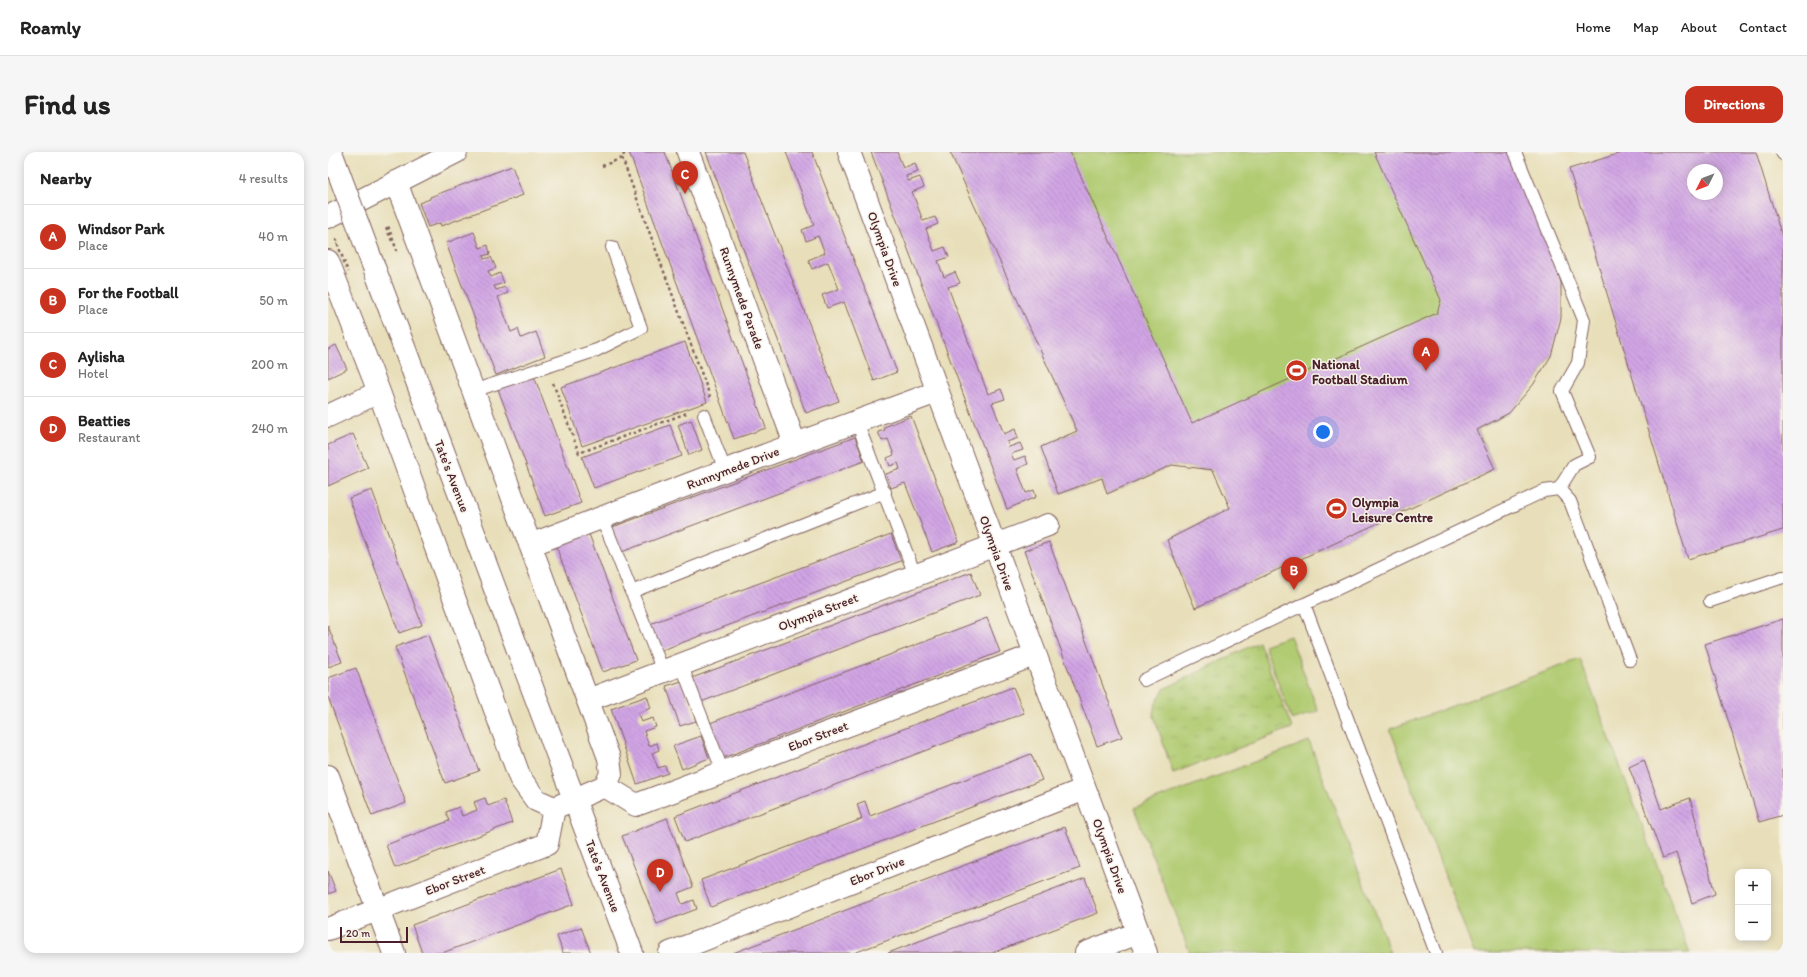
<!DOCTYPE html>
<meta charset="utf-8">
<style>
body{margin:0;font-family:Itim,sans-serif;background:#f6f6f6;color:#222}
.controls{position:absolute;right:12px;bottom:12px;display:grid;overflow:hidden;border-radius:8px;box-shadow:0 2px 10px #0003}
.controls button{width:36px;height:36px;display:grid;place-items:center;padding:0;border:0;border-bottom:1px solid #e0e0e0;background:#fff;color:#222;font:20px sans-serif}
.compass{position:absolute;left:1359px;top:12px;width:36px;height:36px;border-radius:50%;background:#fff;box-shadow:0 2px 10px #0003;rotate:228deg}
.scale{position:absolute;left:12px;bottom:10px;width:68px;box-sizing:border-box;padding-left:4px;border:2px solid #4a1f2b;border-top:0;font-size:11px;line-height:14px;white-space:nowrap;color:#4a1f2b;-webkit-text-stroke:3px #f7f3e8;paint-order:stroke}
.you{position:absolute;left:995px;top:280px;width:14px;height:14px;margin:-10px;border:3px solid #fff;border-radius:50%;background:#1a73e8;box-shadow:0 0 0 6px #1a73e833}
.badge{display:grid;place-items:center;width:26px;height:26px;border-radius:50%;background:#c8321e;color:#fff;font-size:13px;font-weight:700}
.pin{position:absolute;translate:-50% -33px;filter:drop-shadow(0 1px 2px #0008)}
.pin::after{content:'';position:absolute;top:21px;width:14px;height:12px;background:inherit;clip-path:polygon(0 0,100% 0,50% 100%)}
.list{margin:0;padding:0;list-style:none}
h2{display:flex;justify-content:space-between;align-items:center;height:52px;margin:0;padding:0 16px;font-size:17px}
h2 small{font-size:13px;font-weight:400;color:#767676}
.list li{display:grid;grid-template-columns:26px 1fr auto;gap:12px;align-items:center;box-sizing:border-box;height:64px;padding:0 16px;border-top:1px solid #e0e0e0}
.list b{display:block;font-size:15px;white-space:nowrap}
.list p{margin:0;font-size:13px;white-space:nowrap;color:#767676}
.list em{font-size:13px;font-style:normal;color:#767676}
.map{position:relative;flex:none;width:1455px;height:801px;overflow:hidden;border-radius:12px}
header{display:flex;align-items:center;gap:24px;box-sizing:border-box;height:56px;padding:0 20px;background:#fff;border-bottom:1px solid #e0e0e0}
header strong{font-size:19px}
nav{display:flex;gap:22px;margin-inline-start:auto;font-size:14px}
.intro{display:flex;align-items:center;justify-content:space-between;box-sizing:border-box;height:96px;padding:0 24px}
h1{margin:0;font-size:28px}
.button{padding:10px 18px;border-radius:12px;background:#c8321e;color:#fff;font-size:14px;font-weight:700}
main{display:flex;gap:24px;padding:0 24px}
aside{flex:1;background:#fff;border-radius:12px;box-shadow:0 2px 10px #0003}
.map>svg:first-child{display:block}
.green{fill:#b0cb71;stroke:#7d754e}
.park{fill:url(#park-tufts);stroke:#7d754e}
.building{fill:url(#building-back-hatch);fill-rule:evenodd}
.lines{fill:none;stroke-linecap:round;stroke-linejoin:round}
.service-casing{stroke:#81625d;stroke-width:14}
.minor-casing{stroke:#81625d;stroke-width:24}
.tertiary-casing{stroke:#81625d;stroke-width:24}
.path{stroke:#81625d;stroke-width:2.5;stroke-dasharray:3 3;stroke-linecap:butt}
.service{stroke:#fff;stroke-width:12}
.minor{stroke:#fff;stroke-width:22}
.tertiary{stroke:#fff;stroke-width:22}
.tertiary-bridge-casing{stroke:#81625d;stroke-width:24;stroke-linecap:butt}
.path-bridge{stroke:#81625d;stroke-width:2.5;stroke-dasharray:3 3;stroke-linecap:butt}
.tertiary-bridge{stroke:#fff;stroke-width:22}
.labels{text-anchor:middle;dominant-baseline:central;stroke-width:3;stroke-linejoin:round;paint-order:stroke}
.street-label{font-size:13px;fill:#4a1f2b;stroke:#f7f3e8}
.poi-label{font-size:13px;font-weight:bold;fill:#4a1f2b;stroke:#f7f3e8;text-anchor:start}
</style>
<header>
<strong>Roamly</strong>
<nav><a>Home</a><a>Map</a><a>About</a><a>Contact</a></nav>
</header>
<div class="intro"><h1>Find us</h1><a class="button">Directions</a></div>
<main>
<aside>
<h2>Nearby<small>4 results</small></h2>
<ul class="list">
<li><span class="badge">A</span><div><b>Windsor Park</b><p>Place</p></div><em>40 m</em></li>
<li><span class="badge">B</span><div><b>For the Football</b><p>Place</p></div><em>50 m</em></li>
<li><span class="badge">C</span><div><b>Aylisha</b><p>Hotel</p></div><em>200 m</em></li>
<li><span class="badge">D</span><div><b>Beatties</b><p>Restaurant</p></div><em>240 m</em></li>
</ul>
</aside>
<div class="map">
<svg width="1455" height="801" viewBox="0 0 1455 801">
<defs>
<pattern id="park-tufts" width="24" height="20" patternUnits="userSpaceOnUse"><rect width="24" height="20" fill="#b0cb71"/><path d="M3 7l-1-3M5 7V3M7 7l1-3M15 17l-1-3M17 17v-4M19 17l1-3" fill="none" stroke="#99ae62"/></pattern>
<pattern id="building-back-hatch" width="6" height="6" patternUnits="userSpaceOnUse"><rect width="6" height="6" fill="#d1a5e5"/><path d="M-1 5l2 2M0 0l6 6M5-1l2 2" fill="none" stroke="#ac86ba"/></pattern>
</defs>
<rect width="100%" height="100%" fill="#f7f3e8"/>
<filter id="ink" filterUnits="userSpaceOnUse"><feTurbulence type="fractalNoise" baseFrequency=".025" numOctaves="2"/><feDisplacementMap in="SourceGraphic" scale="8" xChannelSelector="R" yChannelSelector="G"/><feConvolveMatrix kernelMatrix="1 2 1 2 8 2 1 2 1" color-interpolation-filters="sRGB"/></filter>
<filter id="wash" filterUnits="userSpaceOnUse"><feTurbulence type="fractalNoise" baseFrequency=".012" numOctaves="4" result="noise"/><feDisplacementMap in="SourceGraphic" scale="16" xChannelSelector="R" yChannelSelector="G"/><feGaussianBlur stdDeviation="0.9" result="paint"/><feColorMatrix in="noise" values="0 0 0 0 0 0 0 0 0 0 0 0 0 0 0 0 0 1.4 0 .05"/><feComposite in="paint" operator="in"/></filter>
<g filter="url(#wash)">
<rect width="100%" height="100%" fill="#e8dfba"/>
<path class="green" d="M622,0h559l41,92 1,112 -18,29 -24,28 -31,17 17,39 -300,139 -28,-68 63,-32 -17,-38 -41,-5 -65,29 -5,-16 -44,16 -17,-47 36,-17z
M962,484l28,75 -26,9 -28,-75z
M1252,507l110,294h-216l-84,-224z
M981,589l81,212h-200l-56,-145z"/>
<path class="park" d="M931,490l33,86 -119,45 -20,-60 4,-12 7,-12z"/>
<g id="blocks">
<path class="building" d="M301,0h36l101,276 -32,11z
M378,0h37l96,249 -33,12z
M458,0h26l85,220 -23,9 -30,-79 -17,6 -5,-13 17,-6 -11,-27 -16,7 -4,-9 17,-7 -7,-17 -12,5 -4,-11 12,-5z
M543,0h26l6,16 12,-5 3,9 -12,4 2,5 12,-4 4,10 -12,5 1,2 10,27 12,-4 3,7 -12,5 8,22 11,-4 4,10 -11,4 6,16 11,-5 5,11 -12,4 40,107 13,-5 4,10 -13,4 12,31 11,-5 3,9 -11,4 2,5 11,-4 3,7 -12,4 3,6 11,-4 3,8 -11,5 9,24 8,-3 2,7 -29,12z
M622,0h120l122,271 245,-110 4,-13 -67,-148h135l41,92 11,39v35l-10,38 -18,29 -24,28 -32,17 18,39 -300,139 -28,-68 63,-32 -17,-38 -41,-5 -65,29 -5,-16 -44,16 -17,-47 36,-16z
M1296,0h132l27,88v290l-95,29 -119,-390zM1365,18h24v24h-24z
M184,14l11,29 -82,31 -1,-3 -12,4 -9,-24 11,-4v-2z
M146,80l6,16 8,-3 2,9 -7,2 1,3 7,-2 5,11 -8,3 3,6 9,-4 4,10 -10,3 2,4 9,-3 3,6 -10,4 13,35 7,-3 3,9 15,-6 9,24 -49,19 -50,-132z
M357,190l22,60 -125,44 -21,-59z
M8,193l11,24 -19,9v-29z
M206,224l47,127 -36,13 -47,-127z
M583,264l48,126 -27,10 -27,-69 -14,5 -5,-14 14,-5 -2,-6 -8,3 -3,-8 7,-3 -6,-16 -6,2 -4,-9 7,-2 -1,-3z
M363,268l11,30 -13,5 -11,-30z
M342,273l12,31 -88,32 -12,-31z
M25,282l15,34 -40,18v-41z
M527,285l9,24 -245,92 -9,-25z
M44,338l50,135 -23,8 -50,-135z
M261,382l47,126 -33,12 -47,-126z
M563,382l10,27 -244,91 -10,-27z
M721,390l73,195 -25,9 -73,-195z
M643,420l9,23 -279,107 -9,-24z
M659,466l13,34 -277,106 -13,-35z
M1455,467v196l-24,7 -54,-178z
M0,474l14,36 -14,5z
M100,483l51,136 -34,12 -50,-136z
M28,516l50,135 -34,13 -44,-119v-19z
M354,529l14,40 -16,5 -14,-40z
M685,535l11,26 -339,129 -10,-26z
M319,544l4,12 -13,5 3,9 12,-4 3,9 -12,4 5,15 8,-3 2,7 -7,3 6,15 7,-2 3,7 -31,11 -26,-75z
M373,584l8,22 -27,11 -9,-23z
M703,602l11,26 -331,127 -10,-27 161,-61 -5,-15 8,-3 5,15z
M1316,608l17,49 29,-11 25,96 -23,9 -16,-50 -13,5 -34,-91z
M157,646l3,8 16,-6 8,23 -117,45 -9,-23 63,-24 -3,-9 13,-5 3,9 15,-6 -3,-8z
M339,666l26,69 -15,6 4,11 12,-4 3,9 -40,15 -35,-88z
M737,675l15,41 -14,5 -212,80h-121z
M233,717l13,35 -132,49h-20l-10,-28z
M0,719l8,20 -8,3z
M757,726l13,35 -54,20 -52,20h-104z
M253,775l10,26h-28l-6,-17z"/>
</g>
</g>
<g filter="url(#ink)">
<use href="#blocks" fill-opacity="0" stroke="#81625d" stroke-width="1"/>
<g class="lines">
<defs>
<path id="service" d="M1187,0l69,168 -6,43 -16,28 28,66 -16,8 -15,24
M1454,0l1,2
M145,239l124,-41 44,-22 -29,-81
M376,263l21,55
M529,270l58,153
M274,365l61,154
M303,440l254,-100
M1382,449l73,-24
M976,452l132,349
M353,512l42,108
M816,528l400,-189 15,-2 11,12 60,159"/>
<path id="minor" d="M360,0l107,292
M521,0c98,267 197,534 297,801
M0,65l128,-65
M0,109l51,131 141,386 16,22 18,8 51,-22 6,-12 -2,-16 -213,-576
M0,264l51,-24
M202,393l225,-86 182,-67
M260,548l460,-175
M0,624l66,177
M277,634l31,19 398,-150
M0,777l219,-85 7,-36
M342,801l415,-164
M758,801l52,-20"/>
<path id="tertiary" d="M44,110l260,691"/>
</defs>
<use href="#service" class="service-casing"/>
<use href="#minor" class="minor-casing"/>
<use href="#tertiary" class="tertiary-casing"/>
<path class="path" d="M294,6l89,241
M274,14l20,-8 3,-6
M225,231l26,70 108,-40"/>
<use href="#service" class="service"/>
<use href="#minor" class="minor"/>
<use href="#tertiary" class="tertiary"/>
<defs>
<path id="tertiary-bridge" d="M3,0l41,110"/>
</defs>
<use href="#tertiary-bridge" class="tertiary-bridge-casing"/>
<path class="path-bridge" d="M10,89l-2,-1 12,32
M64,89l-6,-14 2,-1 9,25"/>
<use href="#tertiary-bridge" class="tertiary-bridge"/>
</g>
</g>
<defs>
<symbol id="stadium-disc" viewBox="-11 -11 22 22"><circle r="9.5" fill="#c8321e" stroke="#f7f3e8"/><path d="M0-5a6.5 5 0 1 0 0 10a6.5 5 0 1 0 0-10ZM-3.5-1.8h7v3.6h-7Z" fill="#fff"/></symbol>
</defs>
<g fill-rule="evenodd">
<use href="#stadium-disc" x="956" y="206" width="25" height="25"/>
<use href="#stadium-disc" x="996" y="344" width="25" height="25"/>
</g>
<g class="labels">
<g class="street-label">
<text transform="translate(557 97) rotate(70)">Olympia Drive</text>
<text transform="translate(414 146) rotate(70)">Runnymede Parade</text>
<text transform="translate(405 316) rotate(-21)">Runnymede Drive</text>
<text transform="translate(124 324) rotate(69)">Tate's Avenue</text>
<text transform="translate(669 401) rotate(70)">Olympia Drive</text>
<text transform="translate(490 460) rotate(-21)">Olympia Street</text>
<text transform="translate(490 584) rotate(-21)">Ebor Street</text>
<text transform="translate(782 704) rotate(70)">Olympia Drive</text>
<text transform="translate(549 719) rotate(-22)">Ebor Drive</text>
<text transform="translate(275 724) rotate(69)">Tate's Avenue</text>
<text transform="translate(127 728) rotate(-21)">Ebor Street</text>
</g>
<g class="poi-label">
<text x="984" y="212">National<tspan x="984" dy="15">Football Stadium</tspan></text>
<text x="1024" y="350">Olympia<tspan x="1024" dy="15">Leisure Centre</tspan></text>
</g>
</g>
</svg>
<div class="controls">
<button>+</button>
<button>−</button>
</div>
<svg class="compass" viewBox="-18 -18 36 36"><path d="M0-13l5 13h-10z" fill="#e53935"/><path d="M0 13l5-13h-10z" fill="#767676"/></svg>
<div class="scale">20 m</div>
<div class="you"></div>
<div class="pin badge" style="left:1098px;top:219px">A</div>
<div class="pin badge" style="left:966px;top:438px">B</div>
<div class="pin badge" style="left:357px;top:42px">C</div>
<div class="pin badge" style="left:332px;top:740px">D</div>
</div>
</main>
